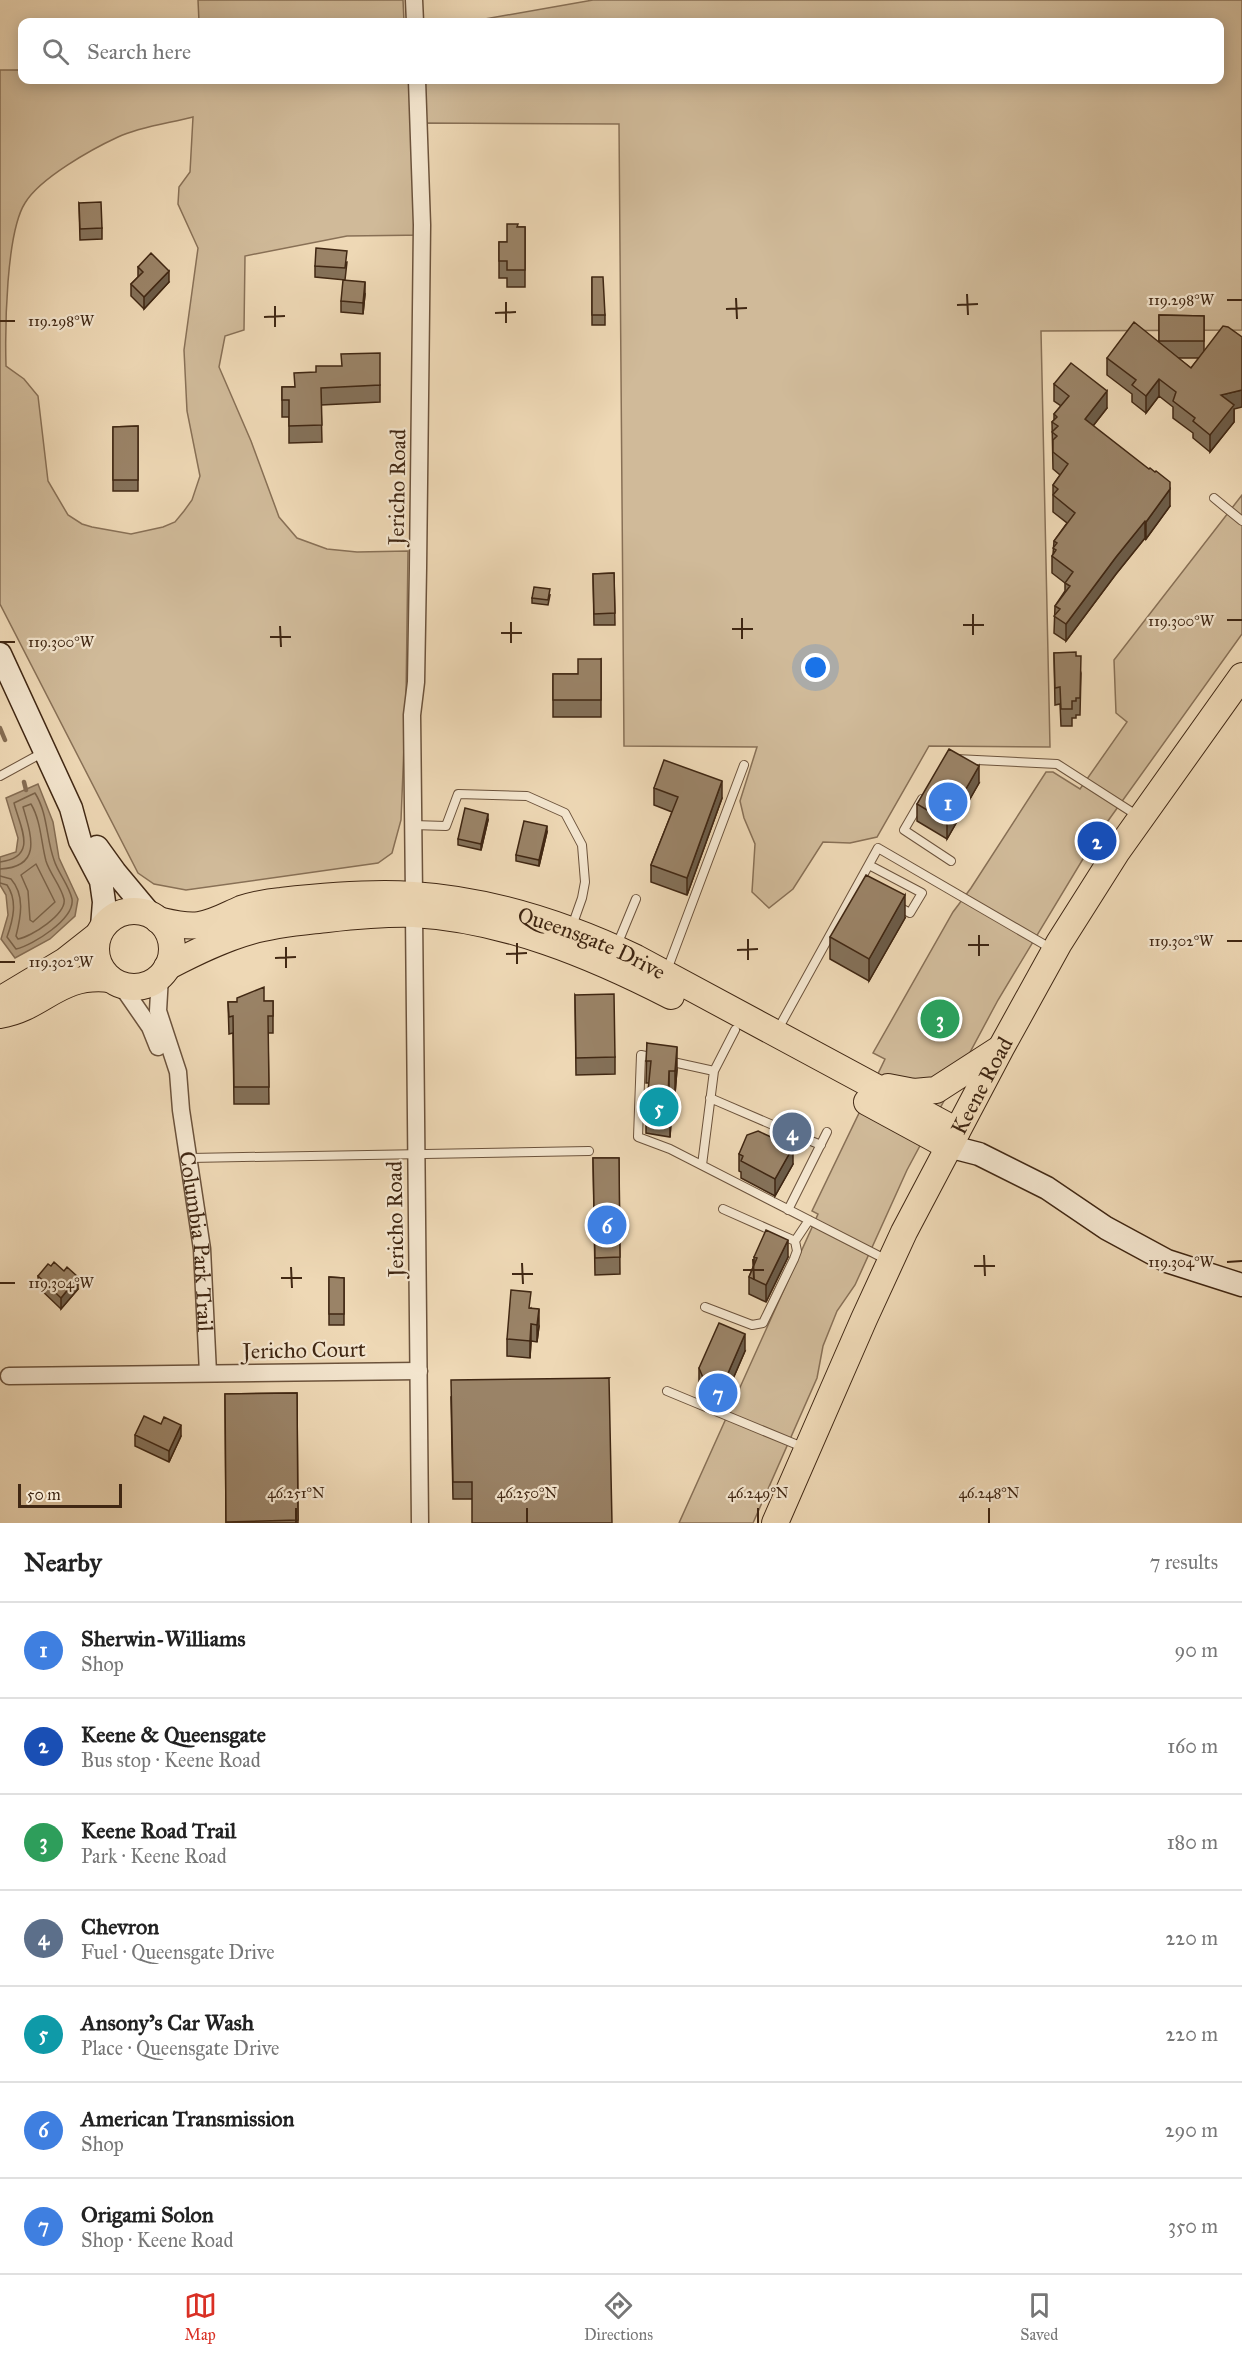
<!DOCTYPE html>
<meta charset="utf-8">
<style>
body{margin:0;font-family:"IM FELL Great Primer",serif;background:#f6f6f6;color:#222}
.scale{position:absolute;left:18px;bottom:15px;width:104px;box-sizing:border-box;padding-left:6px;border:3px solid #402713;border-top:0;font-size:16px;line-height:21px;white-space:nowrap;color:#402713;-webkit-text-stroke:4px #f4e6cf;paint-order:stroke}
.you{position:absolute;left:816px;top:668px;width:21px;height:21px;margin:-15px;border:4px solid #fff;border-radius:50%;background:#1a73e8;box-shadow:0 0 0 9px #1a73e833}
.badge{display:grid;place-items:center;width:39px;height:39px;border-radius:50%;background:#d93025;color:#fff;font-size:20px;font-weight:700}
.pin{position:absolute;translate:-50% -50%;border:3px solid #fff;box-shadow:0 2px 6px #0006}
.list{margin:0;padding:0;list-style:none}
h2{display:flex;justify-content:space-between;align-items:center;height:78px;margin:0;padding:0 24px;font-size:26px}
h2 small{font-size:20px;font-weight:400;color:#767676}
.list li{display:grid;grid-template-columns:39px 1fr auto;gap:18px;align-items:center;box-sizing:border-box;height:96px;padding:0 24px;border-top:2px solid #e0e0e0}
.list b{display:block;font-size:22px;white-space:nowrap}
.list p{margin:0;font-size:20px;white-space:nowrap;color:#767676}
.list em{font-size:20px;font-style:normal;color:#767676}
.icon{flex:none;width:33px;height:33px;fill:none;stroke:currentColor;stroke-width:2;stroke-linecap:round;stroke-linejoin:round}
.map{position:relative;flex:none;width:1242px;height:1523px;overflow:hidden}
.search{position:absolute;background:#fff;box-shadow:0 3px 15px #0003;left:18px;right:18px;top:18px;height:66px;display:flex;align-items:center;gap:15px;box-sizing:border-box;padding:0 21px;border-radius:12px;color:#767676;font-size:22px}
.sheet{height:750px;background:#fff}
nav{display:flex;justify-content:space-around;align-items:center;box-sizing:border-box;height:84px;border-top:2px solid #e0e0e0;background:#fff;font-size:16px;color:#767676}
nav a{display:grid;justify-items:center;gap:3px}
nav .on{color:#d93025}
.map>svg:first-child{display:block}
.green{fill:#d0ba99;stroke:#887056;stroke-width:1.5;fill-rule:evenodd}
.water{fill:#b39c7e;stroke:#856d53;stroke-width:1.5}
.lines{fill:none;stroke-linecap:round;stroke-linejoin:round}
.shore{stroke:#7a6248;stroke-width:1.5}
.stream{stroke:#856d53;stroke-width:4.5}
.lane-casing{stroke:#6c533c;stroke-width:10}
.street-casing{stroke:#6c533c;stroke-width:19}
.secondary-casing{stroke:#402713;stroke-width:25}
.primary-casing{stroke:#402713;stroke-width:28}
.lane{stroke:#f4e6cf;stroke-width:8}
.street{stroke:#f4e6cf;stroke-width:16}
.secondary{stroke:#f4e6cf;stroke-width:22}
.primary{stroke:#eed8b5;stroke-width:26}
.wall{fill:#847159;stroke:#402713;stroke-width:1.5;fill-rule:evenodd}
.shaded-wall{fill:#6c5c48;stroke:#402713;stroke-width:1.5}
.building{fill:#9a8367;stroke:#402713;stroke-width:1.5}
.ticks{fill:none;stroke:#402713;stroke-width:2}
.labels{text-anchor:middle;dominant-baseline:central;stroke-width:4.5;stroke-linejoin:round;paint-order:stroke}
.street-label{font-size:22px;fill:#402713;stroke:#f4e6cf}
.ticks-label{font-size:15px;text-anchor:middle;fill:#402713;stroke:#f4e6cf;stroke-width:4.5;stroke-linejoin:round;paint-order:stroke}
</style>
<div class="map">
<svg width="1242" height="1523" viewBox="0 0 1242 1523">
<rect width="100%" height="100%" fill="#eed8b5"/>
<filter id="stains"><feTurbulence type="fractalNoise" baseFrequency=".00333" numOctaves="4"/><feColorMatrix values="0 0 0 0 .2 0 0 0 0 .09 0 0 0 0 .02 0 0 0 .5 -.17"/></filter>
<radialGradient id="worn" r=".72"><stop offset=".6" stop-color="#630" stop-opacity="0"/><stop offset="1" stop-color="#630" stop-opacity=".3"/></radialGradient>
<path class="green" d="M198,0h205l1,22h-205z
M593,0h649v330l-201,1 9,416 -121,-1 -52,91 -27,6 -27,-1 -30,47 -24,19 -17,-16 3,-48 -11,-26 -4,-17 17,-54 -133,-1 -5,-622 -193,-1v112l-79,1 -102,20 -1,74 -19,6 -6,31 32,74 28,76 18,21 30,11 30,3 51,-1 -2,147 -5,122 -9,33 -14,10 -192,27 -32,-6 -16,-11 -138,-269v-534h22v10h1198v-58h-752zM193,117l-3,55 -11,15 -1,17 20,44 -14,102 3,61 13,65 -8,24 -8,11 -9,11 -12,5 -32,7 -39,-7 -10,-3 -14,-9 -20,-34 -10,-85 -14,-17 -18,-13c-1,-37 0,-133 19,-163 15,-25 67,-54 93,-66 21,-10 52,-14 75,-20z
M1242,495v139l-147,205 -97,161 -91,170 -52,115 -18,26 -14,35 -6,32 -64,145h-74l139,-309 -6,-3 73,-152 -12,-6 80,-141 18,-24 75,-116h7l27,17 47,-67 -11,-9 -2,-53z"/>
<path class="water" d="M38,784l15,38 6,36 19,41 -3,17 -25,23 -35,19 -14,-19 7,-24 -2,-20 -6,-10v-28l16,-5 2,-14 -12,-40z"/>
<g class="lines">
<path class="shore" d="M0,862c39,-5 20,-35 14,-59l21,-10c13,21 11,45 19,67 4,13 15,25 18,39 3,20 -39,46 -56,50l-9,-12c6,-17 11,-36 0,-52l-7,-2
M36,864l19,38 -22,20 -3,-2 -2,-29 -7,-16z
M0,869c43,-2 31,-34 23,-62l8,-3c10,17 10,38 15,57 4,13 15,25 18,38 3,15 -33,38 -46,40l-2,-3c5,-20 9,-41 -5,-57l-11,-3"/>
<path class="stream" d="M0,728l5,12
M24,782l2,8"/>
<defs>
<path id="lane" d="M1214,498l28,23
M956,759l101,5 81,52
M0,776l44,-24
M922,799l-18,31 47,31
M413,825l33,1 12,-32 69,2 38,17 17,32 3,37 -3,16 -11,31
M869,865l53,28 -12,20 -13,-7
M617,945l19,-46
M667,970l77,-205
M777,1031l101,-183 174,101
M714,1071l-73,-16 -3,82 32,12 217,111
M710,1098l72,31
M801,1137l20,8
M190,1158l399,-7
M702,1165l12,-94 21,-41
M723,1209l72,32 14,-21
M788,1210l39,-78
M705,1307l47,18 11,-2 31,-64 3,-8 -2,-10
M667,1391l138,57"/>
<g id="street">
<path d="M414,0l1,22"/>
<path d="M414,895l-2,-180 4,-33 2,-114 4,-343 -5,-145"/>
<path d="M414,914l6,609"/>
<path id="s1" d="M160,976l-2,35 20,61 3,38 21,139 6,124"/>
<path d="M121,985l29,42 8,20"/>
<path d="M9,1376l410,-5"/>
</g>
<path id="secondary" d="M0,654l71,154 9,33 21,40 3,21 -2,25
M97,847l18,25 35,42
M948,1146l31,8 68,34 59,40 61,33 75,24"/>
<g id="primary">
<circle cx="134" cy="949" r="38"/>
<path id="s2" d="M158,920c13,3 28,7 41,5 15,-2 28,-10 42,-16 13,-4 27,-7 40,-8 44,-5 89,-9 132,-6 77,5 154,30 223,63l321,173"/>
<path d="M167,967c27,-14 55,-28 84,-36 24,-7 50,-9 76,-12 28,-3 57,-6 86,-5 91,5 178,41 258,82"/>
<path d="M0,1000l65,-39 33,-26"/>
<path d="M0,1015c45,-8 58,-42 110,-36"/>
<path d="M888,1087l26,5 22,-2 62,-40"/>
<path d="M867,1102l81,44"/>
<path id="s3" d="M775,1523l89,-204 40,-87 97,-184 58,-105 57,-90 126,-177"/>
</g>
</defs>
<use href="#lane" class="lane-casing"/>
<use href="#street" class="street-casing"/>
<use href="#secondary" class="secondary-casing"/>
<use href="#primary" class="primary-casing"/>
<use href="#lane" class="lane"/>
<use href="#street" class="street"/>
<use href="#secondary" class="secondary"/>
<use href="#primary" class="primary"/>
</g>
<path class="wall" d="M79,203l23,25v11l-22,1z
M518,227h7v60h-18v-9h-8v-36h8z
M347,262l-2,18 -30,-3v-11z
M138,267l31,15 -25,27 -13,-13v-12l7,-7z
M592,277l13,38v10h-13z
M365,294l-2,20 -22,-2v-11z
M1159,315l45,1v35l30,58v13l-24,30 -17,-14v-5l-20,-15v-11l-14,-11 -13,17 -14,-11v-8l-25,-19v-17l52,-16zM1178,358h21l-8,10z
M1054,384l53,24 -14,18 77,80 -24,33 -1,-1 -29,36 -50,67 -12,-8 1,-27 10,-15v-8l-13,-10v-17l1,-2 1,-13 13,-18 -14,-11v-27l7,-10 -7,-6 -1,-47 2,-2v-6l7,-8 -7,-5z
M380,385v17l-59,3 1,37 -33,1v-26h-7v-30z
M138,426v65h-25v-64z
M614,573l1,52h-21l-1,-51z
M550,595l-2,10 -16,-2v-5z
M1054,653l22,3 5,17 -1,42h-4v3h-4v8h-11l-1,-22 -5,1z
M601,659v58h-48v-43h25z
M979,783l-32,56 -30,-18v-17z
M654,788l68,10 -35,97 -36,-13v-17l21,-53 -18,-7z
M488,820l-7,30 -23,-5v-6z
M547,832l-8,34 -23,-5v-6z
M905,918l-36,63 -39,-22v-22z
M575,995l40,62v17l-39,1z
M273,1001v32h-5l1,71h-35l-1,-71 -4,1 -1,-32z
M647,1043l30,26 -2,25 -6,-1 2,29 -1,15 -24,-4v-22l3,-28h-3z
M739,1154l54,10 -18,32 -34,-18v-6l-2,-1z
M593,1158h26l1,116 -25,1z
M754,1257h34l-22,45 -17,-8v-17l5,-12z
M38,1276l40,13 -17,20 -23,-22z
M329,1277l15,1v47h-15z
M531,1308l8,18 -2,16 -6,-1 -1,17 -23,-2v-17z
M745,1351l-23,53 -18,-7 -5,-12v-17z
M609,1378l-137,121h-19l-2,-102z
M297,1393l1,130h-72l-1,-129z
M161,1424l20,12 -12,26 -34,-16v-11z"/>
<path class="shaded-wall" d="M169,271v11l-25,27v-12z
M365,282v12l-2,20v-11z
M1159,379v17l-13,17v-17z
M1242,390v17l-8,2v13l-24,30v-17l11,-40z
M1107,391v17l-22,28v-17z
M1170,489v17l-24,33v-17z
M1145,521v17l-29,36 -50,67v-17l50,-67z
M979,766v17l-32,56v-17z
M722,781v17l-35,97v-17z
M488,814v6l-7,30v-6z
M547,826v6l-8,34v-6z
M905,895v23l-36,63v-22z
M677,1047v22l-2,25v-23z
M669,1071v22l-1,21v-15z
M671,1100v22l-1,15v-23z
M793,1147v17l-18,32v-17z
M788,1240v17l-22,45v-17z
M78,1277v12l-17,20v-11z
M539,1309v17l-2,16v-17z
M531,1324v17l-1,17v-17z
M745,1334v17l-23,53v-17z
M181,1425v11l-12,26v-11z"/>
<path class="building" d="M101,202l1,26 -22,1 -1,-26z
M507,224h11l-1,3h8v43h-18v-9h-8v-19h8z
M316,248l31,3 -2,17 -30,-2z
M151,253l18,18 -25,26 -13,-13 12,-12 -5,-5z
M592,277h11l2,38h-13z
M343,280l22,2 -2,21 -22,-2z
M1159,315l45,1v25h-45z
M1134,322l57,46 32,-42 5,1 14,10v53l-21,5 13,10 -24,30 -17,-14 2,-3 -22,-17 3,-9 -17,-13 -13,17 -14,-11 4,-5 -29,-22z
M380,353v32l-59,3 1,37 -33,1v-26h-7v-13h13l-1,-14 22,-1v-6h26l-1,-12z
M1071,363l36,28 -22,28 64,50 1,-1 5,4 1,-1 14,11v7l-24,33 -1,-1 -29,36 -50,67 -12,-8 6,-7 -5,-3 15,-20 -5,-3 8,-11 -21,-16 4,-6 -3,-2 4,-5 -3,-2 21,-28 -22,-18 5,-6 -5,-4 15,-21 -15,-12v-12l4,-4 -5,-4 6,-6 -6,-4 5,-5 -3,-3 15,-18 -15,-12z
M138,426v54h-25v-53z
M614,573l1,40 -21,1 -1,-40z
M534,587l16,2 -2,11 -16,-2z
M1076,652v4h5l-1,42h-4v3h-4v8h-11l-1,-22 -5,1 -1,-35z
M578,659h23v41h-48v-26h25z
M949,749l30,17 -32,56 -30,-18z
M664,760l58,21 -35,97 -36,-13 27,-68 -24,-9z
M465,808l23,6 -7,30 -23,-5z
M524,821l23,5 -8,34 -23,-5z
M866,875l39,20 -36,64 -39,-22z
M264,987v14h9v15h-5l1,71h-35l-1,-71 -4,1 -1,-15h9v-4z
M614,994l1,63 -39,1 -1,-63z
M647,1043l30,4 -2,24h-6l-1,28 3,1 -1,14 -24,-3 5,-50h-5z
M758,1131l35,16 -18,32 -34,-18 2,-5 -4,-2 8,-19z
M593,1158h26l1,99 -25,1z
M766,1230l22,10 -22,45 -17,-8 8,-19 -3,-1z
M54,1262l10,9 3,-4 11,10 -17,21 -23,-22 10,-12 3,2z
M329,1277l15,1v36h-15z
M511,1290l20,2 -2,16 10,1 -2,16 -6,-1 -1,17 -23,-2z
M719,1323l26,11 -23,53 -18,-7 -5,-12z
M609,1378l3,145h-140v-41h-19l-2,-102z
M297,1393l1,127 -72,2 -1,-128z
M144,1416l17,8 3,-7 17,8 -12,26 -34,-16z"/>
<path class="ticks" d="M967,294l1,21M736,298l1,21M1227,300h15M506,302v21M957,305l21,-1M275,306v21M726,309l21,-1M495,313l21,-1M264,317l21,-1M0,321h15M973,614v21M742,618v21M1227,620h15M511,622v21M963,625h21M280,626l1,21M732,629h21M501,633h21M270,637h21M0,642h15M979,935v21M748,939v21M1227,941h15M517,943v21M968,945h21M286,947v21M737,950l21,-1M506,954l21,-1M275,958l21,-1M0,962h15M984,1255l1,21M753,1259l1,21M1227,1262l15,-1M522,1263l1,21M974,1266h21M291,1267l1,21M743,1270h21M512,1274h21M281,1278h21M0,1283h15M296,1508v15M527,1508v15M758,1508v15M989,1508v15"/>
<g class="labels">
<g class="street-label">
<text transform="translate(397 487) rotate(-89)">Jericho Road</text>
<text stroke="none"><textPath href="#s2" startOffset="446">Queensgate Drive</textPath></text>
<text stroke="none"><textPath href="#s3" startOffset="484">Keene Road</textPath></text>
<text transform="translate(395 1219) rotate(-91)">Jericho Road</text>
<text stroke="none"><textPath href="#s1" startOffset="270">Columbia Park Trail</textPath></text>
<text transform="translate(304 1350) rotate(-1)">Jericho Court</text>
</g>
</g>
<g class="ticks-label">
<text x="1181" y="305">119.298°W</text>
<text x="61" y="326">119.298°W</text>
<text x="1181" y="626">119.300°W</text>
<text x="61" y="647">119.300°W</text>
<text x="1181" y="946">119.302°W</text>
<text x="61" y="967">119.302°W</text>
<text x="1181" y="1267">119.304°W</text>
<text x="61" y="1288">119.304°W</text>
<text x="296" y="1498">46.251°N</text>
<text x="527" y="1498">46.250°N</text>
<text x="758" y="1498">46.249°N</text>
<text x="989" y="1498">46.248°N</text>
</g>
<rect width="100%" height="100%" filter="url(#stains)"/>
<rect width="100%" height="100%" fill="url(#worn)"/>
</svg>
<div class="scale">50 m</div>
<div class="you"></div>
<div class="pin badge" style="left:948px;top:802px;background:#3f7fe0">1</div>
<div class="pin badge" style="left:1097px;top:841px;background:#1a4fb4">2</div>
<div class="pin badge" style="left:940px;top:1019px;background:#2e9e5b">3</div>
<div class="pin badge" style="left:792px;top:1132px;background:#5c6f8a">4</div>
<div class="pin badge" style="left:659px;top:1107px;background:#0f9aa8">5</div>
<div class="pin badge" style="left:607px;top:1225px;background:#3f7fe0">6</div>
<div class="pin badge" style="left:718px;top:1393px;background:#3f7fe0">7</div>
<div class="search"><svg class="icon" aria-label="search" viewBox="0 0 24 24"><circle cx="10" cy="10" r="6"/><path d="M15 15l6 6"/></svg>Search here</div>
</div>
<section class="sheet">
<h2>Nearby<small>7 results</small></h2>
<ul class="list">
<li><span class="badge" style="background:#3f7fe0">1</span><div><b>Sherwin-Williams</b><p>Shop</p></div><em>90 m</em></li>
<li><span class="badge" style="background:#1a4fb4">2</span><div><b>Keene &amp; Queensgate</b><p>Bus stop · Keene Road</p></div><em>160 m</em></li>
<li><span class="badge" style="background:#2e9e5b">3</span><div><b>Keene Road Trail</b><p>Park · Keene Road</p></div><em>180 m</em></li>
<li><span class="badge" style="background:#5c6f8a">4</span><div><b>Chevron</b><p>Fuel · Queensgate Drive</p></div><em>220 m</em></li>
<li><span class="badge" style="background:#0f9aa8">5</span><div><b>Ansony's Car Wash</b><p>Place · Queensgate Drive</p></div><em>220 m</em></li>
<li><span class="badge" style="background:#3f7fe0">6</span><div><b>American Transmission</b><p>Shop</p></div><em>290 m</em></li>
<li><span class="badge" style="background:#3f7fe0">7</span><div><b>Origami Solon</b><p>Shop · Keene Road</p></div><em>350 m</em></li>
</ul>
</section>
<nav>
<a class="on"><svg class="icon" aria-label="map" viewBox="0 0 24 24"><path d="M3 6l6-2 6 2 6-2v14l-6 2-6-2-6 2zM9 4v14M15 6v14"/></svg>Map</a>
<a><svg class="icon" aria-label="directions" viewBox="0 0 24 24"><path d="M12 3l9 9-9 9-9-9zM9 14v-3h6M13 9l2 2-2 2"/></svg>Directions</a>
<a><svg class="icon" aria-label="saved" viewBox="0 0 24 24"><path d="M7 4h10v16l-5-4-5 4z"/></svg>Saved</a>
</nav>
